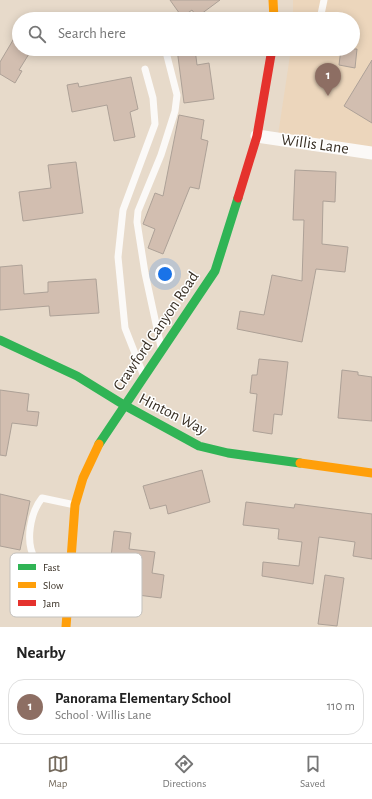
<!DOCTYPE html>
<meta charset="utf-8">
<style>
body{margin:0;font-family:"Alegreya Sans",sans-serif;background:#f2f2f2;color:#222}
.you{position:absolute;left:165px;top:274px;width:14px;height:14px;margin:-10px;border:3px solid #fff;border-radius:50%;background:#1a73e8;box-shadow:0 0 0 6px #1a73e833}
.badge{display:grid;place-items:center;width:26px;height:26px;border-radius:50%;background:#756b5e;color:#fff;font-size:13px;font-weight:700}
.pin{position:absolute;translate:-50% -33px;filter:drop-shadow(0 1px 2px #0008)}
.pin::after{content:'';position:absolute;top:21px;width:14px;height:12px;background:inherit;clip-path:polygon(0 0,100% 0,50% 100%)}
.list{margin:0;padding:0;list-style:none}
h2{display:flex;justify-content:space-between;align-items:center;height:52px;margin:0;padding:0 16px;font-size:17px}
h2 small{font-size:13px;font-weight:400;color:#767676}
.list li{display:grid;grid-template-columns:26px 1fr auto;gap:12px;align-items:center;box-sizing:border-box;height:56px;margin:0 8px 8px;padding:0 8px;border:1px solid #e0e0e0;border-radius:16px}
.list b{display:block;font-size:15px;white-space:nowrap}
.list p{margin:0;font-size:13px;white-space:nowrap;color:#767676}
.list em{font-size:13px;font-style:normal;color:#767676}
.icon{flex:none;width:22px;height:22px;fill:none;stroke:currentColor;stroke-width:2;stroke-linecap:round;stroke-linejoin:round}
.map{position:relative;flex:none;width:372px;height:627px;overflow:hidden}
.search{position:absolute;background:#fff;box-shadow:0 2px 10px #0003;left:12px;right:12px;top:12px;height:44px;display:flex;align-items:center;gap:10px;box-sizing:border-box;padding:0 14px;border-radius:22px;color:#767676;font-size:15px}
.sheet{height:116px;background:#fff}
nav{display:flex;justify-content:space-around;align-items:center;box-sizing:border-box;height:56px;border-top:1px solid #e0e0e0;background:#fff;font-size:11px;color:#767676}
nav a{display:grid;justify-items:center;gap:2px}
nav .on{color:#756b5e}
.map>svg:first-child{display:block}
.built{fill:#ecd6bc}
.building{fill:#d2beb0;stroke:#ada197}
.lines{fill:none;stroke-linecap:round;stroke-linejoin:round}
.lane{stroke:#fbf9f7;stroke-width:7}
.street{stroke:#fbf9f7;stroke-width:13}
.fast{stroke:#30b455;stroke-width:9}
.slow{stroke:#ff9f0a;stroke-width:9}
.jam{stroke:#e5322d;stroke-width:9}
.labels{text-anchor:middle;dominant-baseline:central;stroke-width:3;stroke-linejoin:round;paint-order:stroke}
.street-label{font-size:16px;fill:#382f24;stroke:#fff}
.key{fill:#fff;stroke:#c3c1bd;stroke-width:1}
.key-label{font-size:11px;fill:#382f24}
</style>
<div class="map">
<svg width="372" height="627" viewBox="0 0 372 627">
<rect width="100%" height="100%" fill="#e7daca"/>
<path class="built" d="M293,0h79v148l-94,-13 13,-86h62v-30h-60z"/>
<path class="building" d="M170,0h50l-23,17 -5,-7 -10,7z
M19,30v19h13l-13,21 3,1 -7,12 -15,-9v-12z
M177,49h18l2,16 12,-2 5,36 -30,4z
M341,49h16l-2,19 -16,-3z
M372,60v63l-28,-17z
M131,77l7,32 -8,3 5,25 -21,4 -7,-36 -35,7 -5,-27 11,-2 1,4z
M179,115l25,5 -3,19 7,2 -9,48 -9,-2 -27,67 -15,-6 7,-19 -12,-5 12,-31 8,3z
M76,162l7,51 -60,8 -4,-29 32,-4 -3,-23z
M295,170l41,2 -1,30 -12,-1 -1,43 26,3 -3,25 -29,-3 -14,73 -65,-13 3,-18 24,4 8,-40 30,6 2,-61h-11z
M22,265l2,29 24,-2v-10l48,-3 3,34 -49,3 -1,-10 -49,4v-43z
M259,359l29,3 -6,53 -8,-1 -2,20 -19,-3 4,-37 -7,-1 2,-18h5z
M342,370l16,2v3l14,2v44l-34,-3z
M0,390l29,4 -2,17 12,1 -2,14 -25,-3 -6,33 -6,-1z
M202,470l8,32 -42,12 -2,-9 -16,4 -7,-23z
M0,494l30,7 -10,49 -20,-4z
M246,502l48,6 1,-4 77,10v45l-19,-3 2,-14 -36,-5 -6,47 -51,-8 1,-14 36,4 3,-24 -24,-3 1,-10 -36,-4z
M114,531l17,2 -2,16 26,3 -3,21 12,2 -3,23 -54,-7z
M325,575l19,3 -7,48 -19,-2z"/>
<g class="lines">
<path class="lane" d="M320,19l4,-19
M305,49h8
M161,347l-16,-74 -8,-51 1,-11 23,-56 14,-44 2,-16 -11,-43
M143,374l-18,-46 -7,-71 5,-47 32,-86 -2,-26 -8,-29
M70,559h-35c-10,-17 -5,-46 7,-61l33,7"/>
<path class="street" d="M257,136l115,17"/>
<path class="fast" d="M0,340l77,36 47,29 75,41 29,7 72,10
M99,444l116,-173 23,-73"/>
<path class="slow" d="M273,0l1,19
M300,463l72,10
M66,627l9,-122 8,-27 16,-34"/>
<path class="jam" d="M238,198l19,-62 15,-87"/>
</g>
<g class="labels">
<g class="street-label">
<text transform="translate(315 144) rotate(8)">Willis Lane</text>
<text transform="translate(156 331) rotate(-56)">Crawford Canyon Road</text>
<text transform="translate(173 414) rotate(27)">Hinton Way</text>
</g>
</g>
<rect x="10" y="553" width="132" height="64" rx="6" class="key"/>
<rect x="18" y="564" width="18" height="6" fill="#30b455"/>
<rect x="18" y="582" width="18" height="6" fill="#ff9f0a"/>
<rect x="18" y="600" width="18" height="6" fill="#e5322d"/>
<g class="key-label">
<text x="43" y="571">Fast</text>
<text x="43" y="589">Slow</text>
<text x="43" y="607">Jam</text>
</g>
</svg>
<div class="you"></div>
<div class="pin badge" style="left:328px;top:96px;background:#8d6e63">1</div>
<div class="search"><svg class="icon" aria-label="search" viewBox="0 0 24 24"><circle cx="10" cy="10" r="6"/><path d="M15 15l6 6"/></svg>Search here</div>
</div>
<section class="sheet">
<h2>Nearby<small></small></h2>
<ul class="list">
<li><span class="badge" style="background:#8d6e63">1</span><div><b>Panorama Elementary School</b><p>School · Willis Lane</p></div><em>110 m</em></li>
</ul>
</section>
<nav>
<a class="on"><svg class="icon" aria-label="map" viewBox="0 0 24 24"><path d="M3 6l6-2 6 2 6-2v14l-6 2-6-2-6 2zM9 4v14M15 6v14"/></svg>Map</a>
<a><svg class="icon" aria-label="directions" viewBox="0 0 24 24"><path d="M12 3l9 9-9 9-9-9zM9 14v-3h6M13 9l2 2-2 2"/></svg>Directions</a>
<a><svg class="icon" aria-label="saved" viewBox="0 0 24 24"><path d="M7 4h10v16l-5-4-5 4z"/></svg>Saved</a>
</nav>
